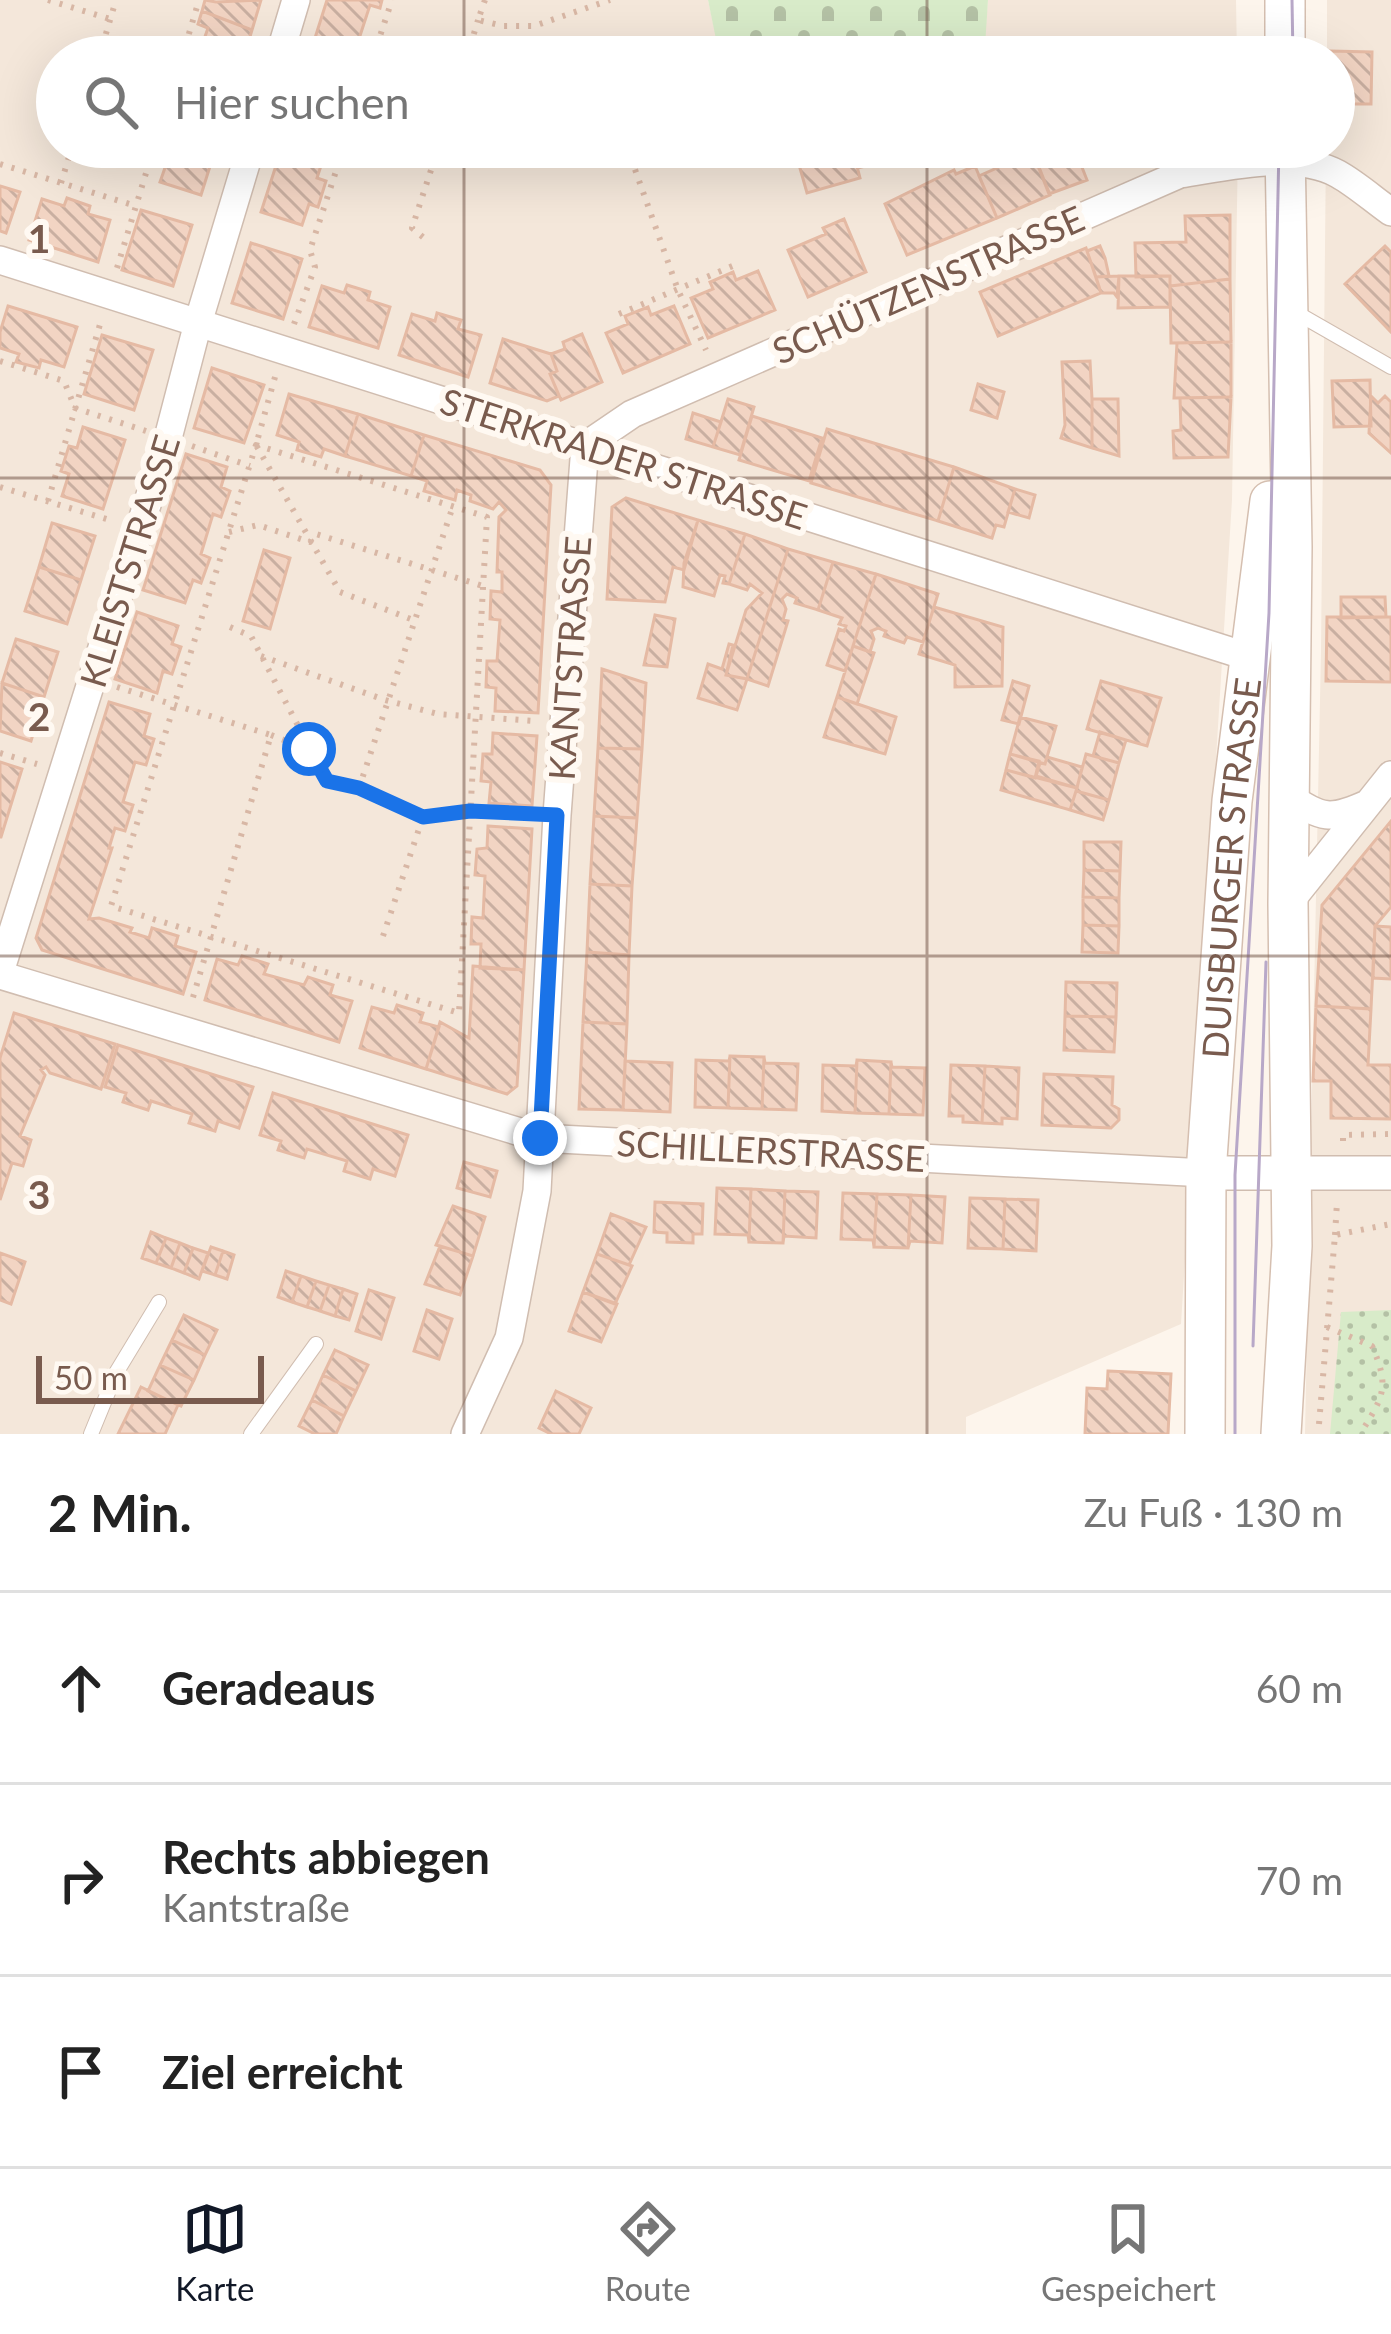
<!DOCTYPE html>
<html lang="de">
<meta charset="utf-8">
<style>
body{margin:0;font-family:Lato,sans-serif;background:#f2f2f2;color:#222}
.scale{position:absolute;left:36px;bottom:30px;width:228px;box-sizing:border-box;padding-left:12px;border:6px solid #795b4e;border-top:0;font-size:33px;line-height:42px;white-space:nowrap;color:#795b4e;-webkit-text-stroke:9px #fff9f2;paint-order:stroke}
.stop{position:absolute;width:36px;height:36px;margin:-27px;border:9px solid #1a73e8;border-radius:50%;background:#fff}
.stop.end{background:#1a73e8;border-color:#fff;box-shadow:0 3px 12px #0008}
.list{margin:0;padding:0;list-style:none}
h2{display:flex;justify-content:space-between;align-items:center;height:156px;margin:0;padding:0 48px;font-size:51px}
h2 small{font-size:39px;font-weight:400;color:#767676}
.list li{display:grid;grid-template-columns:78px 1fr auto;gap:36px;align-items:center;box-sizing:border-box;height:192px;padding:0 48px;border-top:3px solid #e0e0e0}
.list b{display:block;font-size:45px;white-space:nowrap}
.list p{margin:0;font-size:39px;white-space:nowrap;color:#767676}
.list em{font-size:39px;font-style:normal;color:#767676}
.icon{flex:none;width:66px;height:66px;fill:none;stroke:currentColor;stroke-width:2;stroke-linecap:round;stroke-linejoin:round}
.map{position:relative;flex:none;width:1391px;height:1434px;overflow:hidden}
.search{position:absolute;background:#fff;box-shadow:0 12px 48px #0002;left:36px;right:36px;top:36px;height:132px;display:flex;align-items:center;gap:30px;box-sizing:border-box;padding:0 42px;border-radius:66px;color:#767676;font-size:45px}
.sheet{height:732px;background:#fff}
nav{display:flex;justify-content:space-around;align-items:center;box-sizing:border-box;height:168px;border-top:3px solid #e0e0e0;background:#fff;font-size:33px;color:#767676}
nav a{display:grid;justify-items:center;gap:6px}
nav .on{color:#111827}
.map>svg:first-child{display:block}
.residential{fill:#f4e7da}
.cemetery{fill:url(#cemetery-stones)}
.park{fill:url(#park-dots)}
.building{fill:url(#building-back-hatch);stroke:#e5baa4;stroke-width:3}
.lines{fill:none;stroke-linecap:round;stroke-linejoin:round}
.service-casing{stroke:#d0bdb0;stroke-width:16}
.minor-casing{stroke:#d0bdb0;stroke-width:30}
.tertiary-casing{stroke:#d0bdb0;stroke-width:36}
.secondary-casing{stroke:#d5bfb0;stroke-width:42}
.path{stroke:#d8b7a5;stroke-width:6;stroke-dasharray:3 9;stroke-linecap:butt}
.service{stroke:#fff;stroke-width:14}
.minor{stroke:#fff;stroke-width:27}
.tertiary{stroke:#fff;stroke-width:33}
.secondary{stroke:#fff;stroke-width:39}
.tram{stroke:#b8a8c8;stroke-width:3}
.route{stroke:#1a73e8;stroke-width:15}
.grid{fill:none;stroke:#795b4e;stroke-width:3;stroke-opacity:0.55}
.labels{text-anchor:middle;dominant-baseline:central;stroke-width:12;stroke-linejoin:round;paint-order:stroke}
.street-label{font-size:36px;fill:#795b4e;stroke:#fff9f2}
.grid-label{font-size:39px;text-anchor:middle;font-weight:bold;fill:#795b4e;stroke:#fff9f2;stroke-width:12;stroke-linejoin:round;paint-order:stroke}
</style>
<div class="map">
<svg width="1391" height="1434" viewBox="0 0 1391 1434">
<defs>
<pattern id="cemetery-stones" width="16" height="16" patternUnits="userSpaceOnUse" patternTransform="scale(3)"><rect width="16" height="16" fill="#d8ebc9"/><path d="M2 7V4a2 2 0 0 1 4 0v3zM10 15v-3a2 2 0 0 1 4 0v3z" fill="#b4c1a5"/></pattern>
<pattern id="park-dots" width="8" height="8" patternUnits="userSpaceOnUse" patternTransform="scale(3)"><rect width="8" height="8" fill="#d8ebc9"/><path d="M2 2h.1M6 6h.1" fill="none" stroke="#b4c1a5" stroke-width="1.8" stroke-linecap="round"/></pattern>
<pattern id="building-back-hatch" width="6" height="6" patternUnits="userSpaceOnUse" patternTransform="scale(3)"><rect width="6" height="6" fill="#f2d4c3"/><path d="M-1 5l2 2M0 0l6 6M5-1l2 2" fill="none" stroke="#c9afa1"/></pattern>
</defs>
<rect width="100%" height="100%" fill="#fdf5ec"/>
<path class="residential" d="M0,0h708l11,49 265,-2 4,-47h248l1,57h-1180v90h1181l-6,353 -51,824 -215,93v17h-966z
M1327,0h64v1434h-86l16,-783 5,-504h8v-90h-7z"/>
<path class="cemetery" d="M708,0h280l-3,47 -267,2z"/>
<path class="park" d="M1391,1310v124h-61l11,-122z"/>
<path class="building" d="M205,0l11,2 45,-2 -9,30 -50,-19z
M327,0h55l-2,8 -10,-3 -13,40 11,3 -3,9h-56z
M202,11l50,19 -8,27h-15l-28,-9 7,-20 -10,-4z
M1330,51l42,1 -1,52h-37v-47h-4z
M160,147h56l-15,48 -41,-13 7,-20 -10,-5z
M282,147h45l-10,31 9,3 -8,26 -9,-3 -7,21 -41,-13z
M794,147h58l8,31 -53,15z
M852,147h29l4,14 -27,7z
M1048,147h26l13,33 -38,14 -16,-41z
M1033,152l17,43 -53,23 -18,-42z
M975,166l22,52 -90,37 -22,-51 69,-34 2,4z
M0,186l20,6 -14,41 -6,-2z
M67,198l23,8 -2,8 22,6 -12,42 -69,-22 13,-41 22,7z
M141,210l51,15 -19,61 -51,-16z
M1230,215v64l-60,7v-10l-34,1 -1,-34 51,-1 -1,-26z
M844,219l22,53 -58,25 -20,-47 38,-16 -3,-6z
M251,243l51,16 -19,60 -51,-16z
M1100,246l5,12 4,18 -13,1 -9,-26z
M1385,246l6,6v80l-46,-48z
M1086,248l15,45 -103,43 -18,-44z
M758,271l17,39 -67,28 -17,-40 22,-9 -3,-7 23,-10 3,8z
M1119,276h51v31l-52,1z
M1119,276l-2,21 -3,-4h-13l-5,-16z
M1230,279l1,63 -60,1 -1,-57z
M347,285l23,7 -2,8 22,7 -12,41 -69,-21 13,-41 22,7z
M8,306l69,21 -13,40 -23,-7 -2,8 -23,-6 3,-8 -19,-6v-16z
M674,306l16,38 -67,29 -17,-40 22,-9 -3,-8 23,-9 3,8z
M437,313l24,7 -3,9 23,6 -13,42 -69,-22 13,-41 23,7z
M582,334l20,48 -41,18 -11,-26 7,-3 -6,-17 14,-5 -2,-7z
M102,335l51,15 -19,60 -50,-16z
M503,339l48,15 6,17 -7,3 9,22 -12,5 -57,-18z
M1231,342v55l-57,1 3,-55z
M1090,361l2,38v49l-31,-10 4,-13 -3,-63z
M212,368l52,17 -20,58 -50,-15z
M1370,380l1,46 -37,1 -2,-46z
M978,384l26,8 -7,26 -26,-8z
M289,394l69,20 -13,42 -21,-7 -3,8 -24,-7 2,-8 -22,-7z
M1371,396l7,7 7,-7 6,6v51l-22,-20z
M1231,397l-3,60 -54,1 -1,-27 8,-1 -1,-32z
M728,399l26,8 -14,48 -27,-8z
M1092,399h26l1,57 -27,-8z
M693,413l28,9 -8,25 -27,-8z
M358,414l66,21 -13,41 -66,-20z
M752,416l70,22 -13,43 -70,-21z
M83,427l42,13 -22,69 -41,-13 7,-22 -8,-3 8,-25 8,2z
M827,429l127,38 -16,54 -127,-38z
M424,435l116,35 11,15 -13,228 -43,-2 1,-23 -10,-1 1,-26h10l3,-41 -10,-1 1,-28 11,1v-20h-5l2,-55 7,-7 -7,-8 -6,7 -23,-8 1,-6 -14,-5 -2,10 -31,-9 3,-10 -16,-5z
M186,454l41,13 -6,20 9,4 -9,26 -8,-3 -12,40 9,4 -9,25 -8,-3 -8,23 -42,-13z
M954,467l61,22 -11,38 -8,-2 -4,13 -54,-17z
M1015,489l20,6 -6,23 -21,-6z
M626,498l72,22 -14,50 -11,-3 -8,35 -58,-3 5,-92z
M698,520l47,14 -16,50 -6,-1 2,-7 -5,-1 -6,21 -31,-9 1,-24z
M52,523l43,13 -14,44 -42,-13z
M745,534l43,15 -41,130 -21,-4 20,-65 16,-17 -12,-9 -3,6 -18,-6z
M788,549l45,13 -15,48 -23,-7 2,-5 -10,-4 -5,5 4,10 -3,11 5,1 -20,65 -21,-7z
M264,550l26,8 -20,71 -27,-8z
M833,562l43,12 -31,97 -18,-6 12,-36 5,2 2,-5 -7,-2 3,-6 -24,-8z
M39,567l42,13 -14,44 -42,-13z
M876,574l62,20 -15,48 -16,-5 -3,6 -20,-7 2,-5 -8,-3 -7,3 3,8 -4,13 -17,-6z
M1341,597h44l1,20 -45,1z
M934,607l69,20 -1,59 -47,1v-22l-36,-11z
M137,612l41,14 -6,18 9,3 -9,27 -9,-3 -6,22 -42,-14z
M655,615l20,4 -8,48 -23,-2z
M1327,617h64v65l-65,-1z
M16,639l42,13 -14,45 -42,-14z
M729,644l4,1 -7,30 21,4 -10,31 -39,-12 10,-34 14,5z
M853,646l21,7 -17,51 -20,-7z
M602,669l44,14 -4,66 -44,-1z
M1013,681l16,5 -10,38 -17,-4z
M1101,681l60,17 -14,48 -60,-17z
M2,683l42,14 -13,44 -31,-10z
M837,697l59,20 -11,37 -61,-17z
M109,702l41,12 -6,22 10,3 -8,26 -11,-3 -12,40 10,3 -8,26 -10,-3 -6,20h3l-23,71 10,-1 33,10 -2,4 19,6 3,-10 26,8 -3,10 21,6 -13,42 -141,-44 -6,-12z
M1020,717l36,9 -11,38 -35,-10z
M1100,732l26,8 -7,23 -26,-7z
M493,733l44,3 -5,70 -43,-3 2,-21 -10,-1 2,-27h9z
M598,748l44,1 -5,69 -43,-2z
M1010,754l29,7 -4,17 -29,-8z
M1086,754l33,9 -10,37 -33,-9z
M1047,757l35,10 -5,21 -41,-12 4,-13 5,1z
M0,762l22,7 -21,68h-1z
M1006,770l71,18 -7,22 -69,-20z
M1076,791l33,9 -6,20 -33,-10z
M594,816l43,2 -5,68 -42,-2z
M1391,821v86l-16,19 -4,83 -55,-3 6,-101z
M488,826l44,3 -8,141 -44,-2 1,-24h-10l1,-27 11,1 2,-42 -10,-1 2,-26 10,-1z
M1084,842h37l-1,29 -36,-1z
M1084,870l36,1 -1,27 -36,-1z
M590,884l42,2 -3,69 -42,-3z
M1083,897l36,1v28l-36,-1z
M1083,925l36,1 -1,27 -36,-1z
M1375,926l16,1v52l-18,-1z
M587,952l42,3 -2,69 -44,-2z
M242,956l26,8 -4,10 40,11 4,-8 25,8 -3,10 22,6 -13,41 -134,-42 12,-41 21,6z
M473,966l51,4 -7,116 -10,8 -81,-25 14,-47 29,16z
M1066,982l51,1 -1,34 -51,-1z
M397,1005l26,8 -3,9 19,5 -13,42 -66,-21 12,-41 22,6z
M1316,1006l55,3 -3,56h23v54l-60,-1v-37h-18z
M14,1013l101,31 -14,45 -51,-16 -4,-6 -5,3 4,5 -25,61 11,4 -8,26 -11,-3 -12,37v-142z
M1065,1016l51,1 -2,35 -50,-2z
M583,1022l44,2 -4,86 -44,-1z
M118,1045l135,42 -14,41 -21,-7 -3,10 -26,-8 3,-9 -41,-13 -3,9 -25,-8 3,-9 -21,-6z
M730,1056l34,1 -2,52 -34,-1z
M730,1056l-2,52 -33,-1 1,-47 33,1z
M764,1057l1,6 33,1 -2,46 -34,-1z
M857,1060l34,2 -2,52 -34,-1z
M857,1060l-2,53 -33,-2 1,-46 33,1z
M625,1061l47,2 -2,49 -47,-2z
M891,1062l1,5 33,1 -2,47 -34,-1z
M951,1065l34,1 -3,57 -19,-1v-6h-14z
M985,1066l34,2 -2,51 -15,-1v6l-20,-1z
M1044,1074l69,3 -1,28 7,4v11l-8,8 -69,-3z
M273,1093l135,42 -13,41 -22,-7 -3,10 -26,-8 3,-10 -40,-12 -3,9 -26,-8 3,-9 -21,-6z
M464,1162l33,9 -7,26 -33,-9z
M717,1188l34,1 -2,53 -1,-7 -33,-1z
M751,1189l34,2 -2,52 -34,-1z
M785,1191l33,1 -2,46 -32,-2 -1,7z
M843,1193l34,1 -3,53 -1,-7 -32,-1z
M877,1194l34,1 -3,53 -34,-1z
M911,1195l34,2 -3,46 -32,-2 -2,7z
M970,1198l35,1 -2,50 -35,-1z
M1005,1199l33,1 -2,51 -33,-2z
M655,1202l48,2 -1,30h-9v9l-26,-1v-9l-13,-1z
M453,1206l32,11 -12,39 -37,-11z
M611,1214l35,13 -17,38 -32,-11z
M151,1232l15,6 -10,25 -14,-5z
M166,1238l14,5 -9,25 -15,-5z
M180,1243l13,5 -9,25 -13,-5z
M440,1246l33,10 -13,39 -35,-11z
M211,1247l12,4 -8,24 -13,-4z
M193,1248l15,5 -9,26 -15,-6z
M223,1251l11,4 -7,24 -12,-4z
M0,1253l25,9 -14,42 -11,-4z
M597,1254l35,12 -17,38 -32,-12z
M286,1271l15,5 -9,26 -14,-5z
M301,1276l15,5 -9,26 -15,-5z
M316,1281l13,4 -9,26 -13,-4z
M329,1285l14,4 -8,27 -15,-5z
M343,1289l14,5 -8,26 -14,-4z
M369,1290l25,8 -13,41 -25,-8z
M583,1292l34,12 -16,38 -32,-11z
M427,1310l25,9 -13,40 -25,-8z
M184,1315l33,15 -12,25 -33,-15z
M172,1340l33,15 -11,25 -34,-15z
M335,1350l33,15 -12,26 -33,-16z
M160,1365l34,15 -13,26 -33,-15z
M1108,1371l63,3 -3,60h-83l2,-46 20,1z
M323,1375l33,16 -12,25 -32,-16z
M141,1387l37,18 -13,29h-47z
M556,1391l35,17 -12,26h-28l-12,-6z
M312,1400l32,16 -8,18h-21l-16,-8z"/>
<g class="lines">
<defs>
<path id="service" d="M1295,312l96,55
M91,1434l25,-61 43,-71
M251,1434l65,-90"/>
<path id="minor" d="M279,57l17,-57
M0,260l1249,397
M1289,797c34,21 40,24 78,7
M1288,904l103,-129
M0,972l168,-534 30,-115 53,-176
M0,975l540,163 666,35
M465,1434l44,-96 28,-147 20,-376 28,-369 47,-32 548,-240c47,-7 113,-24 158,0 18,10 36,26 53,38"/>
<path id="tertiary" d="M1206,1173h185"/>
<g id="secondary">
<path d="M1285,0v57"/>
<path id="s1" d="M1205,1434l1,-261 26,-372 38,-300"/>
<path d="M1281,1434l11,-188 -4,-342 4,-357 -7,-400"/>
</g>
</defs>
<use href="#service" class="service-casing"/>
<use href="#minor" class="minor-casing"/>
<use href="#tertiary" class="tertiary-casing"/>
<use href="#secondary" class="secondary-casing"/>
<path class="path" d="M48,0l62,19
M485,0l-7,20 25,6h31l76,-26
M99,57l17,-57
M182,57l17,-57
M373,57l19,-57
M467,57l11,-37
M344,147l33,11 22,-4 33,13 -20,61 12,10
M627,147l51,143 28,60
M0,164l136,42
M432,167l6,-20
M61,183l11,-36
M117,268l37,-121
M619,314l116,-49
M294,324l21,-57 -5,-17 34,-103
M0,361l64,20 11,27 71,23
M275,377l-19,68 84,147 76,29
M256,445l231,72 -28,496 -348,-107z
M192,446l58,20
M0,487l113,34
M48,501l53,-180
M229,532l29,-7 52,17 6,-8 167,52
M230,627l21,9 76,145 32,7 64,29
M261,656l124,44 53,14 97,7
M117,687l154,48 -80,269
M271,735l36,14
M0,753l37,11
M359,788l94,-282
M383,936l40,-119 47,-6 63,3
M1343,1141v-6l48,-1
M1335,1235l2,-33
M1327,1327l45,19c18,41 12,50 -12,88
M1319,1424l16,-189 56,-11"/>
<use href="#service" class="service"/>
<use href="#minor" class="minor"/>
<use href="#tertiary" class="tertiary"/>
<use href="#secondary" class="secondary"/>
<path class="tram" d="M1292,0l1,57
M1253,1346l13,-384
M1235,1434v-259l34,-562 10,-466"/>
</g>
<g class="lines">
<path class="route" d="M309,749l18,32 32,7 64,29 47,-6 87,4 -17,323"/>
</g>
<path class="grid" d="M464,0v57M927,0v57M464,147v1287M927,147v1287M0,478h1391M0,956h1391"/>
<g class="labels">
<g class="street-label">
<text transform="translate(928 284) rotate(-24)">SCHÜTZENSTRASSE</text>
<text transform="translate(624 458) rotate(18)">STERKRADER STRASSE</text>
<text transform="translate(129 561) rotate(-73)">KLEISTSTRASSE</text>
<text transform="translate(569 658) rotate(-86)">KANTSTRASSE</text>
<text stroke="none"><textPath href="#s1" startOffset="567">DUISBURGER STRASSE</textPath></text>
<text transform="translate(771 1150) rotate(3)">SCHILLERSTRASSE</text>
</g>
</g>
<g class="grid-label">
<text x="39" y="253">1</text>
<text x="39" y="731">2</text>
<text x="39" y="1209">3</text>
</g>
</svg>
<div class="scale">50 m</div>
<div class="stop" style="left:309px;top:749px"></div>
<div class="stop end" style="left:540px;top:1138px"></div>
<div class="search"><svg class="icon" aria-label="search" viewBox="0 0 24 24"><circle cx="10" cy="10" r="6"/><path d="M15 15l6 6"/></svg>Hier suchen</div>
</div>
<section class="sheet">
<h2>2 Min.<small>Zu Fuß · 130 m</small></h2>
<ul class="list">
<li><svg class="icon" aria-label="ahead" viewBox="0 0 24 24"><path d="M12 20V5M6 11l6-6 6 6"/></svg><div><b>Geradeaus</b></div><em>60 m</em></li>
<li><svg class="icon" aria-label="right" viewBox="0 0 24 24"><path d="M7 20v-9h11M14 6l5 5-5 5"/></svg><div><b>Rechts abbiegen</b><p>Kantstraße</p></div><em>70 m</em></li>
<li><svg class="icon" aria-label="arrive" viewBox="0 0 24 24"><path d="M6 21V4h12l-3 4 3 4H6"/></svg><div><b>Ziel erreicht</b></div></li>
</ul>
</section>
<nav>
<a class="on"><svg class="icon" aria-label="map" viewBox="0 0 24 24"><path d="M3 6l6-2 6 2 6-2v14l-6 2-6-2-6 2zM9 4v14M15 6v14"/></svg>Karte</a>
<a><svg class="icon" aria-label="directions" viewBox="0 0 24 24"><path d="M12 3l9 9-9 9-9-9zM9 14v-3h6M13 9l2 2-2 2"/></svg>Route</a>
<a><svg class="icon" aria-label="saved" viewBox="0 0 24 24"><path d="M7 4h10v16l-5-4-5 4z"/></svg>Gespeichert</a>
</nav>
